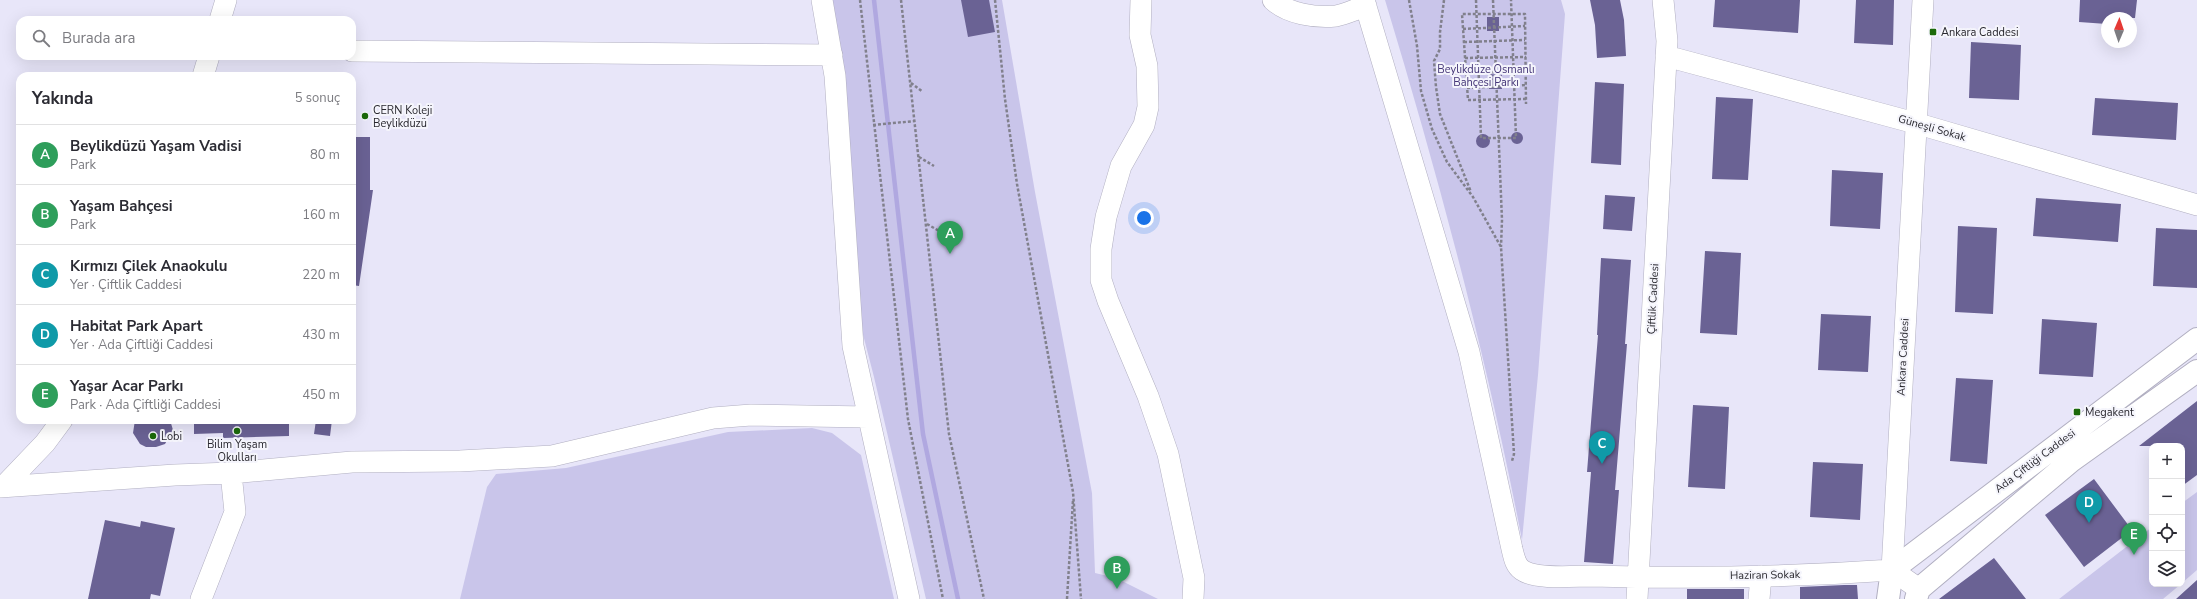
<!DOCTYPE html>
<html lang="tr">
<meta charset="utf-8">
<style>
body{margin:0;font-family:"Nunito Sans",sans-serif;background:#f7f7f7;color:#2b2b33}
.controls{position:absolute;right:12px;bottom:12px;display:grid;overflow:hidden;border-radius:8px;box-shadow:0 4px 16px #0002}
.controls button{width:36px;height:36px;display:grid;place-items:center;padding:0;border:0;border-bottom:1px solid #e1e1e2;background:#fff;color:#2b2b33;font:20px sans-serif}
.compass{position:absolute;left:2101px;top:12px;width:36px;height:36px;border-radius:50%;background:#fff;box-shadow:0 4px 16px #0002;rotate:2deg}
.you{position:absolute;left:1144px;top:218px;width:14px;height:14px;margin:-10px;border:3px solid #fff;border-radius:50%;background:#1a73e8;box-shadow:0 0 0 6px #1a73e833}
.badge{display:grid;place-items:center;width:26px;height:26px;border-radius:50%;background:#1b690a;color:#fff;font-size:13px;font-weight:700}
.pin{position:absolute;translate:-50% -33px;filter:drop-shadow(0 1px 2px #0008)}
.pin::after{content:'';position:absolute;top:21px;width:14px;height:12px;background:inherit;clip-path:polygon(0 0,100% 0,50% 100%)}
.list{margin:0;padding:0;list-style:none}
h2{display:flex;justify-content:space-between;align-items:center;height:52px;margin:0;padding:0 16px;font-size:17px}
h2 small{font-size:13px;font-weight:400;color:#7c7c81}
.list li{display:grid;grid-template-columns:26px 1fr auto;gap:12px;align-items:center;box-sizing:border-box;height:60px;padding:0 16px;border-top:1px solid #e1e1e2}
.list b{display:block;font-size:15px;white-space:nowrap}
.list p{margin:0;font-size:13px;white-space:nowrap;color:#7c7c81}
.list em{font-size:13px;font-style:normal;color:#7c7c81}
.icon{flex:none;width:22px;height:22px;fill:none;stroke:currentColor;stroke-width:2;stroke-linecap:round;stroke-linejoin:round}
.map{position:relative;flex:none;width:2197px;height:599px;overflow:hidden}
.search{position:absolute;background:#fff;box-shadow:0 4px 16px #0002;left:16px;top:16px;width:340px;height:44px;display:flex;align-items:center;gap:10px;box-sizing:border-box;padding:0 14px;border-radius:12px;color:#7c7c81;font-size:15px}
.panel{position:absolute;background:#fff;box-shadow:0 4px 16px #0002;left:16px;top:72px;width:340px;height:352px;border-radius:12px}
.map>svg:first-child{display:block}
.green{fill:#c9c5ea}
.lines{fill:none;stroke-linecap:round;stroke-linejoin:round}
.stream{stroke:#b0a8e0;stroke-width:4.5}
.building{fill:#6a6294}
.minor-casing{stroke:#b1afc1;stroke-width:22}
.major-casing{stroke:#b1afc1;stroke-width:24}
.path{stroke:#81808c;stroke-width:2.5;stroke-dasharray:3 2;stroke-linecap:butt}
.minor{stroke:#fff;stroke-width:21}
.major{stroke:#fff;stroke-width:22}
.poi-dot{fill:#1b690a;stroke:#f5f5fc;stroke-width:1.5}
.labels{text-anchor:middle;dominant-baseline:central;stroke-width:4;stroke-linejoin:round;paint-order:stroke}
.poi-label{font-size:11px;fill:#29282f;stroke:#f5f5fc;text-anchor:start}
.park-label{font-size:11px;fill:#443577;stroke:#f5f5fc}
.street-label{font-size:11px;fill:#29282f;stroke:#f5f5fc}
</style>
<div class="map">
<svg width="2197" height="599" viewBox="0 0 2197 599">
<rect width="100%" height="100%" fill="#e8e6f9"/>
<path class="green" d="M830,0h172l33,192 57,301 3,80 21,5 42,21h-232l-52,-222 -16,-62z
M1385,0h176l4,14 -27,361 -16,165c-35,-182 -83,-362 -137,-540z
M812,428l20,5 29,22 33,144h-434l27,-112 9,-13 70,-6 162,-36z
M2197,492v78l-15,13v-80z
M2152,527v57h29l-18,15h-104z"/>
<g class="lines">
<path class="stream" d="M874,0l49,434 35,165"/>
</g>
<path class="building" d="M961,0h28l6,32 -27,5z
M1590,0h30l4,20 2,36 -29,2 -2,-33z
M1715,0h85l-2,33 -85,-6z
M1856,0h38l-1,45 -39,-2z
M2080,0h57l-2,18h-28v6l-28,-2z
M1487,17h12v14h-12z
M1971,42l50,3 -2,55 -50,-2z
M1489,74l13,1v14h-13z
M1595,82l29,2 -3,81 -30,-2z
M1716,97l37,2 -5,81 -36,-1z
M2095,98l83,5 -2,37 -84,-5z
M1511 138a6 6 0 1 1 12 0a6 6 0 1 1-12 0Z
M1476 141a7 7 0 1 1 14 0a7 7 0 1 1-14 0Z
M352,137h18v53h3l-14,96 -7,-1z
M1832,170l51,3 -3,56 -50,-3z
M1605,195l30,2 -3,34 -29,-2z
M2036,198l85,6 -3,38 -85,-6z
M1958,226l39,2 -4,86 -38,-2z
M2156,228l41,2v58l-44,-2z
M1705,251l36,2 -4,82 -37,-2z
M1601,258l30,2 -6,84h2l-12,146h4l-6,74 -29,-2 7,-90h-4l11,-137h-1z
M1821,314l50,2 -3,56 -50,-2z
M2042,319l55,4 -4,54 -54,-3z
M1956,378l37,2 -6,84 -37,-3z
M2197,401v74l-15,11v-40h-43z
M1693,405l36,2 -4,82 -37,-2z
M135,420h35l3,10 -8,14 -9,3h-10l-6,-3 -7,-11z
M194,420h95v16l-66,2v-5l-29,1z
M316,420h16l-2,16 -16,-2z
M1813,462l50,2 -3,56 -50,-3z
M2094,479l38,51 -48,37 -39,-52z
M105,520l35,7 1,-6 34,7 -15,68 -9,-2 -1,5h-62z
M1994,558l32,41h-87z
M2197,580v19h-21z
M1844,585h13l1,14h-58v-12z
M1687,589h57v10h-57z"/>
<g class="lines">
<defs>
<path id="minor" d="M822,0l13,76 18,270 56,253
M1141,0l-1,35 7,31 1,41 -4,18 -23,41 -15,51 -5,32v31l7,21 40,95 20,58 26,124 -1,21
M1273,0c15,14 42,18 63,16 10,-2 20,-7 30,-10
M1364,0l105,352 43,197c2,8 3,16 10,21 14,10 52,6 69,6 100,3 201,1 301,-6
M220,20l6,-20
M352,51l480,4
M1666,56l249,67 282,82
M203,76l6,-20
M4,486l41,-43 17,-23
M0,487l175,-12 56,-2 121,-11 108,-1 92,-5 161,-38 38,-3 117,2
M1892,570l31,-570
M1892,570l27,19
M201,599l34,-87 -4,-39
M1637,599l30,-558 -4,-41
M1759,599l2,-23"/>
<path id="major" d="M1888,599l4,-29 305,-231
M1916,599l3,-10 152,-128 126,-90"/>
</defs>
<use href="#minor" class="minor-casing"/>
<use href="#major" class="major-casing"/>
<path class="path" d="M860,0l48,419 35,180
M901,0l48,434 35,165
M995,0l10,99 12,85 56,308 8,107
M1409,0l8,46 4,45 11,38 15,33 26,35 28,50 13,207 -2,7
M1444,0l-4,32v17l-6,12 2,26 4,27 31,78
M1476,0l5,138h35l-5,-138
M1493,0l9,220 -1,27
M1463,29l62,-3
M1464,42l61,-2
M1465,58l61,-1
M1466,73l61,-2
M911,83l12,9
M1467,88l60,-3
M1526,99l-58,1 -6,-86h63l1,90
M873,125l42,-4
M919,157l15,9
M927,224l14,8
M1067,599l6,-99"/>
<use href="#minor" class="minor"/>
<use href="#major" class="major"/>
</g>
<g class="poi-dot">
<rect x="1929" y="28" width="8" height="8" rx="2"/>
<circle cx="365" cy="116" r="4"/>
<rect x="2073" y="408" width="8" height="8" rx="2"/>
<circle cx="237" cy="431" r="4"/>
<circle cx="153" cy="436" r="4"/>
</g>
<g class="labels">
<g class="poi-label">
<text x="1941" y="32">Ankara Caddesi</text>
<text x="373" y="110">CERN Koleji<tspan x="373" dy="13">Beylikdüzü</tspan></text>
<text x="2085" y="412">Megakent</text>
<text x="161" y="436">Lobi</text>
<text x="237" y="444" text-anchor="middle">Bilim Yaşam<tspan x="237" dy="13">Okulları</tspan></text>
</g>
<g class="park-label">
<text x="1486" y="69">Beylikdüze Osmanlı<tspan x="1486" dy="13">Bahçesi Parkı</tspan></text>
</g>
<g class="street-label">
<text transform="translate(1932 128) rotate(16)">Güneşli Sokak</text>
<text transform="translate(1653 299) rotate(-87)">Çiftlik Caddesi</text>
<text transform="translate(1903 357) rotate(-87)">Ankara Caddesi</text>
<text transform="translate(2035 461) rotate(-37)">Ada Çiftliği Caddesi</text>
<text transform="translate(1765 575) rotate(-1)">Haziran Sokak</text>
</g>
</g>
</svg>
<div class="controls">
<button>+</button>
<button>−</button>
<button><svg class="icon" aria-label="locate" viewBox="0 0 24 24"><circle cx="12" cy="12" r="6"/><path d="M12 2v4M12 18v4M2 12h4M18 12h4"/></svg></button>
<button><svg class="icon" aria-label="layers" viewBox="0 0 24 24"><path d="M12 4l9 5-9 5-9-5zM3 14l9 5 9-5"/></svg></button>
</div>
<svg class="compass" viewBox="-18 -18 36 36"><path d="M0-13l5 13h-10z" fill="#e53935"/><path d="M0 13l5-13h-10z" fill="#7c7c81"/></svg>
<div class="you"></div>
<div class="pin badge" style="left:950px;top:254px;background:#2e9e5b">A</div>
<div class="pin badge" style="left:1117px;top:589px;background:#2e9e5b">B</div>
<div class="pin badge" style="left:1602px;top:464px;background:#0f9aa8">C</div>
<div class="pin badge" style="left:2089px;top:523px;background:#0f9aa8">D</div>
<div class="pin badge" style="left:2134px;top:555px;background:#2e9e5b">E</div>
<div class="search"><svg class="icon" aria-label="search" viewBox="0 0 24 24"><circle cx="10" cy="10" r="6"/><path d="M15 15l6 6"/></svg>Burada ara</div>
<section class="panel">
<h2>Yakında<small>5 sonuç</small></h2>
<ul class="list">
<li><span class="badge" style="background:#2e9e5b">A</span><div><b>Beylikdüzü Yaşam Vadisi</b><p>Park</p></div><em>80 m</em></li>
<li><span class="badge" style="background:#2e9e5b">B</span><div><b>Yaşam Bahçesi</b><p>Park</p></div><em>160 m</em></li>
<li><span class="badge" style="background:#0f9aa8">C</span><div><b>Kırmızı Çilek Anaokulu</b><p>Yer · Çiftlik Caddesi</p></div><em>220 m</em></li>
<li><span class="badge" style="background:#0f9aa8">D</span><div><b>Habitat Park Apart</b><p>Yer · Ada Çiftliği Caddesi</p></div><em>430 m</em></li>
<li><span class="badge" style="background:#2e9e5b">E</span><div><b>Yaşar Acar Parkı</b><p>Park · Ada Çiftliği Caddesi</p></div><em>450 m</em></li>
</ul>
</section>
</div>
